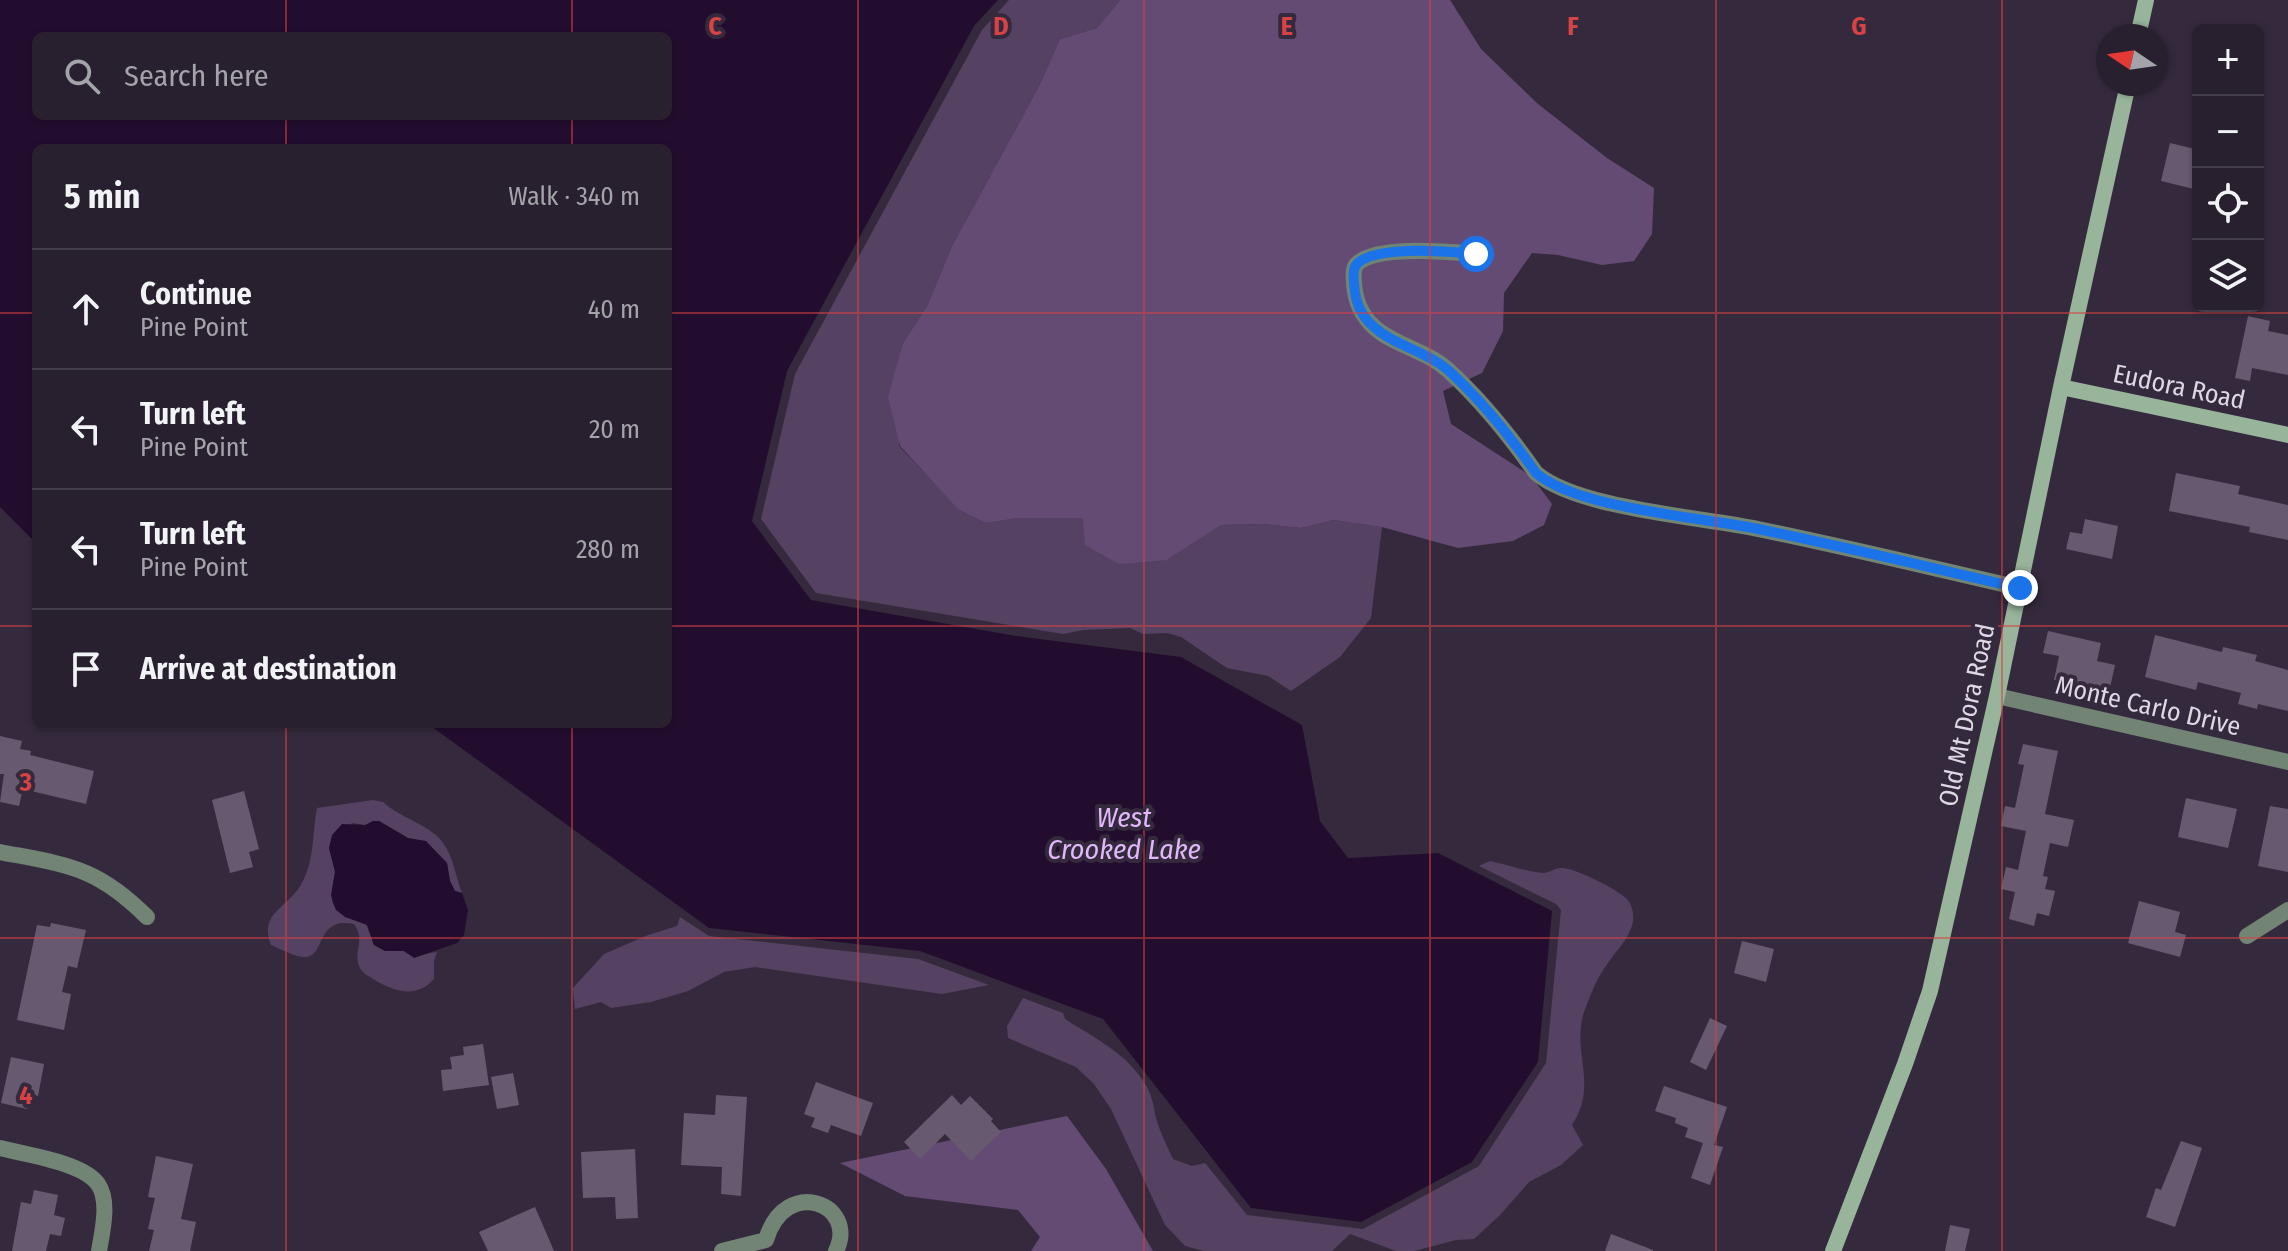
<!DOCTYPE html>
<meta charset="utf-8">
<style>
body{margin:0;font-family:"Fira Sans Condensed",sans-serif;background:#342d3a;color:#f1f3f6}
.controls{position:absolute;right:24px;top:24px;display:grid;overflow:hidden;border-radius:12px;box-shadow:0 2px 6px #0004}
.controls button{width:72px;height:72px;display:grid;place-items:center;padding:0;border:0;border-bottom:2px solid #443e4a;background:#28202e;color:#f1f3f6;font:40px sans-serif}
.compass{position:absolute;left:2096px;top:24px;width:72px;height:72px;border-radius:50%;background:#28202e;box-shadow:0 2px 6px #0004;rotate:283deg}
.stop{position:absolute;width:24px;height:24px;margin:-18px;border:6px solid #1a73e8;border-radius:50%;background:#fff}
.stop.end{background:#1a73e8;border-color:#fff;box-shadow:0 2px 8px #0008}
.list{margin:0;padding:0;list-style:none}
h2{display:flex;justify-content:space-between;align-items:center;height:104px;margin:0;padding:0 32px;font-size:34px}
h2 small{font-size:26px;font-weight:400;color:#a5a3aa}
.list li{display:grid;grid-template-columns:52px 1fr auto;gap:24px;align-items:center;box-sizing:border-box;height:120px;padding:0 32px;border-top:2px solid #443e4a}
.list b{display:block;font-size:30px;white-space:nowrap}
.list p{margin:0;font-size:26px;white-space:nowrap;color:#a5a3aa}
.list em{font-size:26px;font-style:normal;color:#a5a3aa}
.icon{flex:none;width:44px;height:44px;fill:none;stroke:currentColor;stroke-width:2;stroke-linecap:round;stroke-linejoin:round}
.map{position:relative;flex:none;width:2288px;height:1251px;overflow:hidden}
.search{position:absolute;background:#28202e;box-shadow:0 2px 6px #0004;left:32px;top:32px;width:640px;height:88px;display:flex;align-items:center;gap:20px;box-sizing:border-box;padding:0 28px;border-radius:12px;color:#a5a3aa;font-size:30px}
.panel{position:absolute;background:#28202e;box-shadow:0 2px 6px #0004;left:32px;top:144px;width:640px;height:584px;border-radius:12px}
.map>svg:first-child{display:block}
.green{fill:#554262}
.forest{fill:#644b73}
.water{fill:#230d2f;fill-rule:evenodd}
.building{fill:#675a70}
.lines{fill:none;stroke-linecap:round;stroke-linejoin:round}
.street{stroke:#728474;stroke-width:16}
.secondary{stroke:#98b49b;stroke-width:16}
.route{stroke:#1a73e8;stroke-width:10}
.grid{fill:none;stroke:#d74244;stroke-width:2;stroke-opacity:0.55}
.labels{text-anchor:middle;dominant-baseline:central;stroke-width:8;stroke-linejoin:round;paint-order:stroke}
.street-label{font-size:26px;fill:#dfd8e4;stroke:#352a3d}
.water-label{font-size:28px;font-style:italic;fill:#e1b9fb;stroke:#352a3d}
.grid-label{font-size:26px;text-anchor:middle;font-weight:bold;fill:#d74244;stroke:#352a3d;stroke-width:8;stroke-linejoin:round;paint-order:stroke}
</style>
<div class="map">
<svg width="2288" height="1251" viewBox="0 0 2288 1251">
<rect width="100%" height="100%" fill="#352a3d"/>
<path class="green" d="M1009,0h111l-23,28 -37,11 -22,49 -86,158 -25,60 -24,37 -4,103 60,63 27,14 32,-5h66l83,42 53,-35 43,-1 38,4 32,-8 49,7 -11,91 -31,39 -49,34 -23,-15 -41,-8 -46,-31 -14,-4 -24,1 -13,-6 -46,2 -21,4 -247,-41 -55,-74 34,-145 187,-344z
M373,800l10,2c15,14 38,20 54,34 16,15 18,39 25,57l-7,-2 -5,-10 -3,-18 -21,-21 -18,-4 -29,-17 -14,4 -13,-2 -23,25 6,24 -2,11 34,43 7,19 11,6h19c10,9 22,2 33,1l-3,9v18c-17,19 -37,13 -56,3 -7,-5 -15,-7 -19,-16 -6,-16 7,-25 -5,-42 -37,-8 -29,30 -47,33 -11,1 -26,-8 -36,-12 -13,-33 18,-37 31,-62 13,-24 10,-50 15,-75z
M1490,861c16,3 36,11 53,12 6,0 12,-5 18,-5 12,-1 58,22 66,31 5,6 7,14 6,22 -3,18 -16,28 -25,42 -11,14 -18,33 -24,49 -13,41 15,72 -12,113l11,20 -22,20 -32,17 -29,33 -26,24 -18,1 -42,11h-18l-46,-17 -18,17h-128l-19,-5 -20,-21 -54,-116 -17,-25 -18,-17 -68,-29 -1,-12 16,-28 40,15 2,6c31,20 68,37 85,74 3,8 4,17 6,25 4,14 11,28 17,41l19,7 13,-3 42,52 116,14 116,-63 67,-103 15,-153 -5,-6 -77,-38z
M680,917l29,19 209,23 71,26 -47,9 -187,-27 -31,5 -36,19 -37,11 -40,6 -10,-6 -26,7 -2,-21 31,-34 44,-19 29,-9z"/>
<path class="forest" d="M1120,0h330l31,49 57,55 69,54 47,30 -2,46 -18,27 -32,4 -44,-10 -26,-2 -28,40 -1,38 -21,42 -39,18 8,33 80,52 21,28 -8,21 -31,16 -55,7 -76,-21 -49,-7 -32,8 -38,-4 -42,1 -54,35 -48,4 -34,-19 -2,-27h-65l-32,5 -28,-14 -58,-63 -12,-49 15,-54 24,-37 25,-60 86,-158 22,-49 37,-11z
M1067,1116l39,53 47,82h-122l9,-14 -22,-27 -113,-14 -65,-33z"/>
<path class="water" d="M0,0h998l-24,26 -187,345 -35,150 59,79 205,36 165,21 121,68 18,96 28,37 90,-5 114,58 -14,151 -66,100 -111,60 -110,-14 -148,-189 -183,-68 -211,-23 -281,-204h240v-576h-632v395l-36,-36zM36,36h632v80h-632z
M373,821h6l29,17 18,3 21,22 3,18 5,10 7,2 6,17 -4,25 -7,8 -43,15 -10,-7h-19l-11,-6 -7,-20 -22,-8 -9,-7 -3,-7 -2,-8 4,-23 -6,-24 3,-13 10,-11 23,1z"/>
<path class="building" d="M2170,143l25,6 -3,10 6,2v29l-37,-9z
M2248,316l22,5 -2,10 20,4v40l-36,-7 -2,13 -15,-3z
M2176,473l64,13 -2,8 50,11v35l-39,-8 1,-5 -81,-16z
M2085,519l33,7 -6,33 -46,-10 4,-17 12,2z
M2048,631l53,12 -4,18 18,4 -6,27 -55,-12 5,-24 -16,-3z
M2155,635l67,17 1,-5 34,8 -2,6 33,9v41l-30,-7 -1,5 -19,-5 3,-11 -43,-11 -2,8 -51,-13z
M0,736l22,5 -2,8 11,2 -1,4 64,16 -8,33 -63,-15 -4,17 -19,-4 4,-28h-4z
M2023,744l35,7 -13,63 29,6 -6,27 -18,-4 -7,33 5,1 -3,12 10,2 -6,25 -12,-3 -3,13 -25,-7 6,-27 -14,-3 5,-22 12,3 8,-39 -25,-5 4,-20 10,2 9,-43 -6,-1z
M244,791l15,58 -10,3 4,15 -23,6 -18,-73z
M2186,798l51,11 -9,39 -50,-11z
M2270,806l18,3v63l-30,-6z
M2139,901l41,11 -5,20 11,3 -6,22 -52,-14z
M51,923l35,7 -9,38 -9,-2 -6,26 9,2 -7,36 -47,-10 20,-95 13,2z
M1742,941l32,8 -8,33 -32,-9z
M1710,1018l17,8 -21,44 -16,-8z
M483,1044l6,41 -46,6 -2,-21 11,-1 -2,-12 14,-2 -1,-8z
M11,1057l33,7 -6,32 -8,-2 -3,15 -26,-6z
M513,1073l6,32 -22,4 -6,-32z
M816,1082l57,21 -12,33 -30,-11 -3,8 -17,-6 4,-9 -11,-4z
M1664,1086l63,21 -13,38 9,2 -13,38 -19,-7 12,-35 -18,-6 3,-9 -13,-5 1,-5 -21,-7z
M716,1095l31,2 -6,99 -20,-2 1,-27 -41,-2 3,-52 31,2z
M952,1095l9,10 9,-9 23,23 -2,2 10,11 -30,29 -26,-27 -25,25 -16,-17z
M2181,1141l21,7 -27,79 -29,-10 10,-29 5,2z
M635,1149l3,69 -22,1 -1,-22 -32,1 -2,-46z
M156,1156l37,8 -12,55 15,3 -6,29h-41l5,-21 -6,-1 7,-31 -7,-1z
M34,1190l24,5 -4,20 11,3 -4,18 -11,-2 -4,17h-34l9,-49 10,2z
M535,1207l19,44h-66l-9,-19z
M1950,1225l20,4 -5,22h-20z
M1611,1234l42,16v1h-48z"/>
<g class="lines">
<path class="street" d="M1476,254c-25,-2 -102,-10 -120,11 -4,6 -2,12 -2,18 1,18 7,32 20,44 21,19 52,23 74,43 33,30 62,66 88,103 42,36 166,44 222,56 88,18 174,39 262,59
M1997,696l291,66
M0,852c67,13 96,14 147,65
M2247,936l41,-26
M0,1148c26,7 82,14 98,36 12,17 4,49 1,67
M766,1240c19,-65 93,-36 70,11
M722,1251l44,-11"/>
<path class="secondary" d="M2138,36l8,-36
M2061,387l227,48
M1833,1251l72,-187 25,-73 67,-295 64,-309 67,-303"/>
</g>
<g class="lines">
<path class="route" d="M1476,254c-25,-2 -102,-10 -120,11 -4,6 -2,12 -2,18 1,18 6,32 20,44 21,19 52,24 74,43 33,30 62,66 88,103 42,36 165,44 222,56 88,18 174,39 262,59"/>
</g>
<path class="grid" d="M286,0v36M572,0v36M858,0v1251M1144,0v1251M1430,0v1251M1716,0v1251M2002,0v1251M286,116v32M572,116v32M0,313h36M668,313h1620M0,626h36M668,626h1620M286,724v527M572,724v527M0,938h2288"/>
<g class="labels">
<g class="street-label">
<text transform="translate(2179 387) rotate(12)">Eudora Road</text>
<text transform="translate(2148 706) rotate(13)">Monte Carlo Drive</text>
<text transform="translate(1967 715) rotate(-78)">Old Mt Dora Road</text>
</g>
<g class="water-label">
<text x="1124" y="817">West<tspan x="1124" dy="32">Crooked Lake</tspan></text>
</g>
</g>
<g class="grid-label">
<text x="715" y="35">C</text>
<text x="1001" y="35">D</text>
<text x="1287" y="35">E</text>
<text x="1573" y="35">F</text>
<text x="1859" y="35">G</text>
<text x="26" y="791">3</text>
<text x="26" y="1104">4</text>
</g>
</svg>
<div class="controls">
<button>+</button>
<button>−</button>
<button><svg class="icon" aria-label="locate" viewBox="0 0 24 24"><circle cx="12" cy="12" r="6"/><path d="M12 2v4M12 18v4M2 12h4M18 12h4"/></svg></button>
<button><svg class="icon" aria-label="layers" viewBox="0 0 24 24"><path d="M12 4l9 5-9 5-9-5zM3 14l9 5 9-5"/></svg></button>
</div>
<svg class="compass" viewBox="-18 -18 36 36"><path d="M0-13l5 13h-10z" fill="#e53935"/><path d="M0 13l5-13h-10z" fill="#a5a3aa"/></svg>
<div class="stop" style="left:1476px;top:254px"></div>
<div class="stop end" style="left:2020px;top:588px"></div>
<div class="search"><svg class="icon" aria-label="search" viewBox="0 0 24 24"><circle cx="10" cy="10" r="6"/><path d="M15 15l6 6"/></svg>Search here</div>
<section class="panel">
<h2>5 min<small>Walk · 340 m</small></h2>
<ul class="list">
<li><svg class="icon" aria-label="ahead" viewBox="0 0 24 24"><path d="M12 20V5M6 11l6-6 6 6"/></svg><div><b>Continue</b><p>Pine Point</p></div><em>40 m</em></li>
<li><svg class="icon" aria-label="left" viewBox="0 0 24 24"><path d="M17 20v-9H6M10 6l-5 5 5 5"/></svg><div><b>Turn left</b><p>Pine Point</p></div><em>20 m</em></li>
<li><svg class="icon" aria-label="left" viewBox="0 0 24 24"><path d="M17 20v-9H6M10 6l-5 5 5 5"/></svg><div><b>Turn left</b><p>Pine Point</p></div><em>280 m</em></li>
<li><svg class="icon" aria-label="arrive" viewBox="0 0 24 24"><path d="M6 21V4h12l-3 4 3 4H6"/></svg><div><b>Arrive at destination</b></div></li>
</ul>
</section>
</div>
